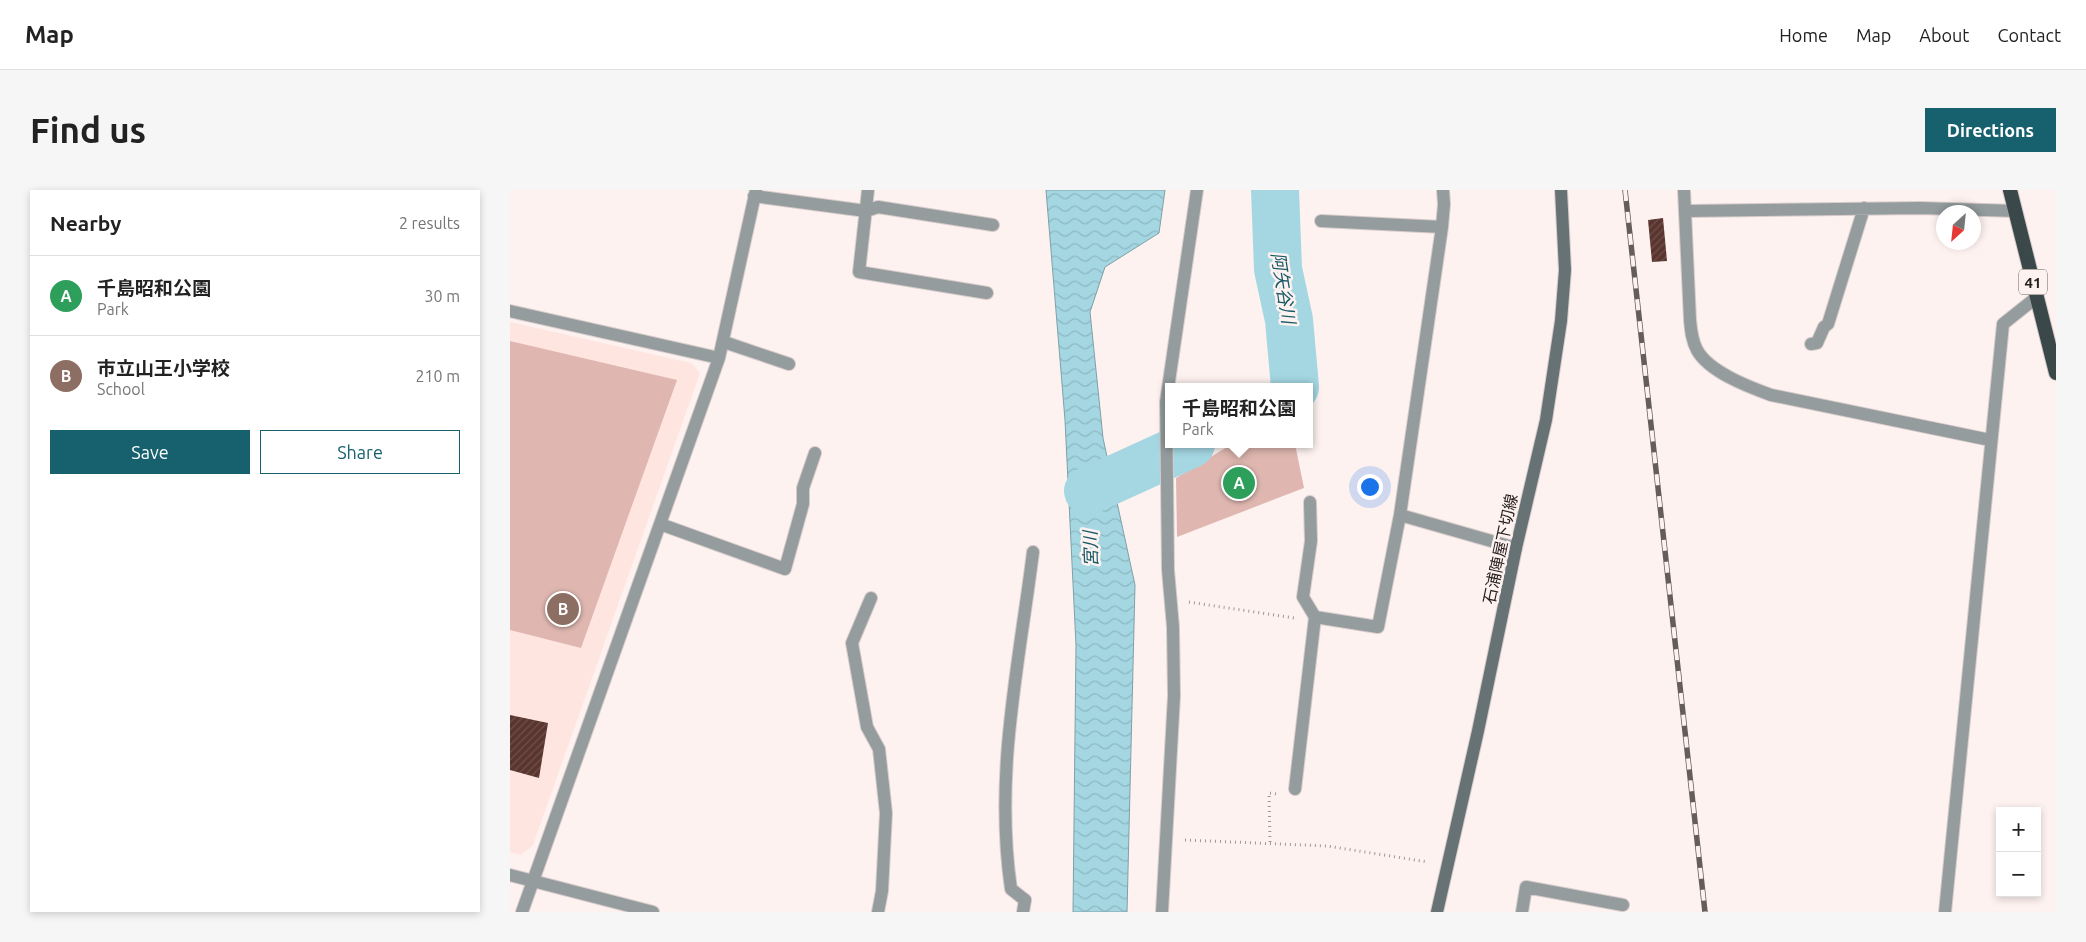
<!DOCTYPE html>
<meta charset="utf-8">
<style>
body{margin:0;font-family:Ubuntu,"Noto Sans JP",sans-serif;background:#f6f6f6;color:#222}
.controls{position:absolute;right:15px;bottom:15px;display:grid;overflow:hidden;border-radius:0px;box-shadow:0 2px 8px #0003}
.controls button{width:45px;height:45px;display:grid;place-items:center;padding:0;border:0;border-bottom:1px solid #e0e0e0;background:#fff;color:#222;font:25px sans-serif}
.compass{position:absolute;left:1426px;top:15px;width:45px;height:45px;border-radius:50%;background:#fff;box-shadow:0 2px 8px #0003;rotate:207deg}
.you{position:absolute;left:859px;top:296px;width:18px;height:18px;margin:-12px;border:4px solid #fff;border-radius:50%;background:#1a73e8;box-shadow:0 0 0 8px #1a73e833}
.badge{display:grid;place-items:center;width:32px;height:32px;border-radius:50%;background:#17616f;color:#fff;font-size:16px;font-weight:700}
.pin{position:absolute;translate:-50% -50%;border:2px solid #fff;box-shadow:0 1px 5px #0006}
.popup{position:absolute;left:655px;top:193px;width:148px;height:65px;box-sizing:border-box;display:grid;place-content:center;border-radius:0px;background:#fff;filter:drop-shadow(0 1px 4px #0005);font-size:16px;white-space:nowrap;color:#767676}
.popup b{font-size:19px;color:#222}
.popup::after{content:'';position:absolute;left:50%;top:100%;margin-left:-10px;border:10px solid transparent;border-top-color:#fff}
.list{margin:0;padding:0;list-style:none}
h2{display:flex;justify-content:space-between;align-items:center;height:65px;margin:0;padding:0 20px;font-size:21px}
h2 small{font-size:16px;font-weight:400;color:#767676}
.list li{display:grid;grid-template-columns:32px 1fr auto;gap:15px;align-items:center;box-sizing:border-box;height:80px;padding:0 20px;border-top:1px solid #e0e0e0}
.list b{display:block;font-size:19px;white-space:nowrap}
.list p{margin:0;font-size:16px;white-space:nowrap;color:#767676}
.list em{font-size:16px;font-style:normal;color:#767676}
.actions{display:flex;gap:10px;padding:15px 20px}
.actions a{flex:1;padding:11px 0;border:1px solid #17616f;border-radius:0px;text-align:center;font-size:18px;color:#17616f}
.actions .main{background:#17616f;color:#fff}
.map{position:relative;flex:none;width:1546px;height:722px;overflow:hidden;border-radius:0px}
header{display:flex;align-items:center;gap:30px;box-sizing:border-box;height:70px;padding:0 25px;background:#fff;border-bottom:1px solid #e0e0e0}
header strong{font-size:24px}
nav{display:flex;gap:28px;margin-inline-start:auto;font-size:18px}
.intro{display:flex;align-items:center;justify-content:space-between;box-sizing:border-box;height:120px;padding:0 30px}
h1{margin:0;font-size:35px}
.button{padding:12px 22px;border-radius:0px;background:#17616f;color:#fff;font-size:18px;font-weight:700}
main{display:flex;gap:30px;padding:0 30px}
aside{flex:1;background:#fff;border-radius:0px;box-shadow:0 2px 8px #0003}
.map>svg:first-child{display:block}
.built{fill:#ffe5e0}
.park{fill:#dfb7b0}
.water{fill:url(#water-waves);stroke:#7fa0a8}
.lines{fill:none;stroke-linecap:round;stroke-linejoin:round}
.river{stroke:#a4d7e2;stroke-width:48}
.building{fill:url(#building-hatch)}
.service-casing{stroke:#d7cccb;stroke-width:14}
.minor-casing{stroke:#d7cccb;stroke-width:14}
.tertiary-casing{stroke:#d7cccb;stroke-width:14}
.secondary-casing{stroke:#d7cccb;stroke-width:14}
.trunk-casing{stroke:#d7cccb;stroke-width:16}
.path{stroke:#a09795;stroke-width:3;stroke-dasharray:1 4;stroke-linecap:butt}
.service{stroke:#949c9e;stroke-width:12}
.minor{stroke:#949c9e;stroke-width:12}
.tertiary{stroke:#949c9e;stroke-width:12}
.secondary{stroke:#677274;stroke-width:12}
.trunk{stroke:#3a484a;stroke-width:14}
.rail-casing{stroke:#655d5c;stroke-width:5.5}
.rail{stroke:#fdf2f0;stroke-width:4;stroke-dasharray:11;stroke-linecap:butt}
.labels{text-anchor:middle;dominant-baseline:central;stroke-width:5;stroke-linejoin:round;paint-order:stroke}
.shield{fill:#fdf2f0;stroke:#68605e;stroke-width:1}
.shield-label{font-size:15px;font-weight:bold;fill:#282120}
.street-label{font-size:16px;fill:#282120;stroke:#fdf2f0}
.water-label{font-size:18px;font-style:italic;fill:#165a67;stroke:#fdf2f0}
</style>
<header>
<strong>Map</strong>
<nav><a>Home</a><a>Map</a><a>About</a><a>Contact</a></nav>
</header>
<div class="intro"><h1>Find us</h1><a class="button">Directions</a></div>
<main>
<aside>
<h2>Nearby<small>2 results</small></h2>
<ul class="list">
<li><span class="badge" style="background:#2e9e5b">A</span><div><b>千島昭和公園</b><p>Park</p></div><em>30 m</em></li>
<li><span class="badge" style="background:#8d6e63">B</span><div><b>市立山王小学校</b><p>School</p></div><em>210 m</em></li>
</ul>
<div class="actions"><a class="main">Save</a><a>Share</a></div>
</aside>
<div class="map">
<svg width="1546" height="722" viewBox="0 0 1546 722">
<defs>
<pattern id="water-waves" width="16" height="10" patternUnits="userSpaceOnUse" patternTransform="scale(1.25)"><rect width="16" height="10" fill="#a4d7e2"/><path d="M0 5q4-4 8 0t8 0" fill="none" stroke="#8db8c2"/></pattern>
<pattern id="building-hatch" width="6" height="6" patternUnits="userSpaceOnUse" patternTransform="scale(1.25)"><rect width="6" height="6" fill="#5a352f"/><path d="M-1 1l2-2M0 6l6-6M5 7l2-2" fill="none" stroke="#6e504b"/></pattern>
</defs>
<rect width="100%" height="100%" fill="#fdf2f0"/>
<path class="built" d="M0,132l181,41 9,10 -167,472 -12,10 -11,-3z"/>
<path class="park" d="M0,151l167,39 -96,268 -71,-18z
M722,254h63l9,44 -127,49 -1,-59z"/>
<path class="water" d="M536,0h119l-6,43 -54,34 -15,45 13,126 32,147 -8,327h-54l3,-267 -11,-225z"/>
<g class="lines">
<path class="river" d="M765,0l3,79 11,51 6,67
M578,301l103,-47"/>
</g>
<path class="building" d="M1153,28l4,43 -15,1 -4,-42z
M0,525l38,8 -9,55 -29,-8z"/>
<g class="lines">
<defs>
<path id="service" d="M657,291l-1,-79 31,-212
M800,312l1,39 -8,56 12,20
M515,710l-14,-11c-17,-116 8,-224 22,-337"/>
<path id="minor" d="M358,0l-9,82 128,21
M1174,0l6,130c1,11 2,21 7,30 12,22 52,37 74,45l219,45
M244,6l112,15 12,-4 115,18
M1176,21l234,-3 96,3
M811,31l121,6
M0,121l209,47
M214,152l65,22
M1301,154l6,-1 7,-16 4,-3 36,-116
M890,325l116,33
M150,334l125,45 18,-65v-16l12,-35
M361,408l-19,45 15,84 12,22 7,64 -4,78 -4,21
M785,599l20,-172 63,10 22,-112 42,-288 2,-23 -1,-14
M12,722l197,-554 37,-168
M513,722l2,-12
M652,722l12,-216 -1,-69 -5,-57 -1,-89
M1012,722l4,-25 97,18
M1435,722l58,-588 34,-27"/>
<path id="tertiary" d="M0,685l143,37"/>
<path id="secondary" d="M927,722l41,-181 38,-183 30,-128 15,-99 4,-51 -4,-80"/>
<path id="trunk" d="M1500,0l46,183"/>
</defs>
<use href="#service" class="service-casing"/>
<use href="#minor" class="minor-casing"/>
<use href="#tertiary" class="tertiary-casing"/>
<use href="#secondary" class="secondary-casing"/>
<use href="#trunk" class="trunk-casing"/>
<path class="path" d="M679,412l105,16
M675,650l142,6 101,16
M760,652l-1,-49 8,1"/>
<use href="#service" class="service"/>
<use href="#minor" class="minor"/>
<use href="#tertiary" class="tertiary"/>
<use href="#secondary" class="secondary"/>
<use href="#trunk" class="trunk"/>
<defs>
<path id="rail" d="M1115,0l80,722"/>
</defs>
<use href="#rail" class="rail-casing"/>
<use href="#rail" class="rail"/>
</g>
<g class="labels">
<rect class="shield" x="1509" y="79.5" width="28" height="25" rx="4"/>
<g class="shield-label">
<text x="1523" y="92">41</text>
</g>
<g class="street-label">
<text transform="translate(990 359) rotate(-78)">石浦陣屋下切線</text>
</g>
<g class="water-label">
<text transform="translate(774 98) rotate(81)">阿矢谷川</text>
<text transform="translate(580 359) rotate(-92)">宮川</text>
</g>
</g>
</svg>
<div class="controls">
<button>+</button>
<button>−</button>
</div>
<svg class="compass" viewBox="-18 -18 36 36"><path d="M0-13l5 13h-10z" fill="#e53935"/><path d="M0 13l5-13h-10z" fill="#767676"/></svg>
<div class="you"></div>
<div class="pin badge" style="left:729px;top:293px;background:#2e9e5b">A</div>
<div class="popup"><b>千島昭和公園</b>Park</div>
<div class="pin badge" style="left:53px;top:419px;background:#8d6e63">B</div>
</div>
</main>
